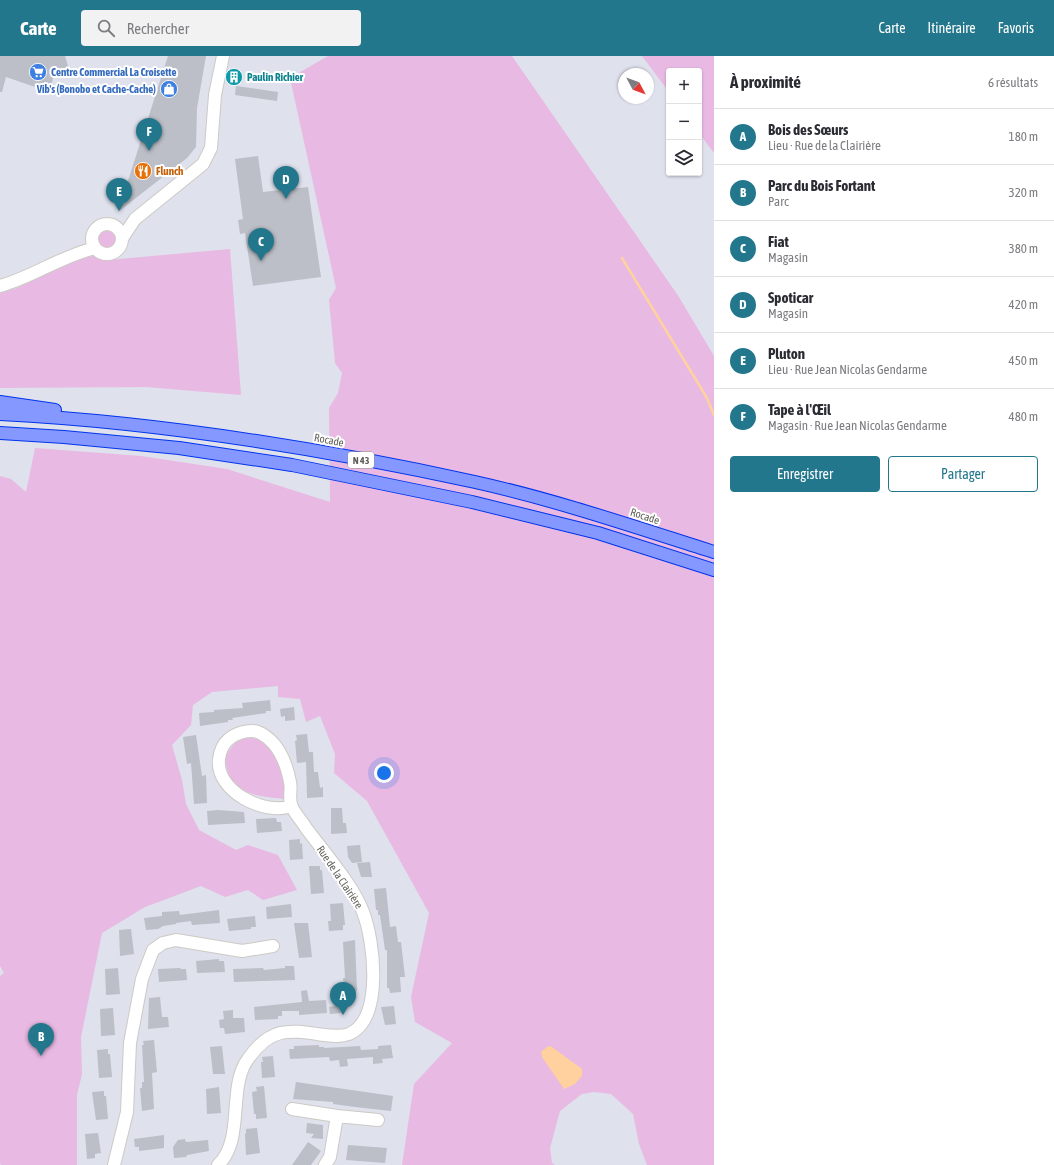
<!DOCTYPE html>
<html lang="fr">
<meta charset="utf-8">
<style>
body{margin:0;font-family:"Asap Condensed",sans-serif;background:#f2f2f3;color:#2b2b33}
.controls{position:absolute;right:12px;top:12px;display:grid;overflow:hidden;border-radius:4px;box-shadow:0 1px 3px #0004}
.controls button{width:36px;height:36px;display:grid;place-items:center;padding:0;border:0;border-bottom:1px solid #e1e1e2;background:#fff;color:#2b2b33;font:20px sans-serif}
.compass{position:absolute;left:618px;top:12px;width:36px;height:36px;border-radius:50%;background:#fff;box-shadow:0 1px 3px #0004;rotate:131deg}
.you{position:absolute;left:384px;top:717px;width:14px;height:14px;margin:-10px;border:3px solid #fff;border-radius:50%;background:#1a73e8;box-shadow:0 0 0 6px #1a73e833}
.badge{display:grid;place-items:center;width:26px;height:26px;border-radius:50%;background:#23778c;color:#fff;font-size:13px;font-weight:700}
.pin{position:absolute;translate:-50% -33px;filter:drop-shadow(0 1px 2px #0008)}
.pin::after{content:'';position:absolute;top:21px;width:14px;height:12px;background:inherit;clip-path:polygon(0 0,100% 0,50% 100%)}
.list{margin:0;padding:0;list-style:none}
h2{display:flex;justify-content:space-between;align-items:center;height:52px;margin:0;padding:0 16px;font-size:17px}
h2 small{font-size:13px;font-weight:400;color:#7c7c81}
.list li{display:grid;grid-template-columns:26px 1fr auto;gap:12px;align-items:center;box-sizing:border-box;height:56px;padding:0 16px;border-top:1px solid #e1e1e2}
.list b{display:block;font-size:15px;white-space:nowrap}
.list p{margin:0;font-size:13px;white-space:nowrap;color:#7c7c81}
.list em{font-size:13px;font-style:normal;color:#7c7c81}
.actions{display:flex;gap:8px;padding:12px 16px}
.actions a{flex:1;padding:9px 0;border:1px solid #23778c;border-radius:4px;text-align:center;font-size:14px;color:#23778c}
.actions .main{background:#23778c;color:#fff}
.icon{flex:none;width:22px;height:22px;fill:none;stroke:currentColor;stroke-width:2;stroke-linecap:round;stroke-linejoin:round}
.map{position:relative;flex:none;width:714px;height:1109px;overflow:hidden}
header{display:flex;align-items:center;gap:24px;box-sizing:border-box;height:56px;padding:0 20px;background:#23778c;color:#fff}
header strong{font-size:19px}
nav{display:flex;gap:22px;margin-inline-start:auto;font-size:14px}
.search{width:280px;height:36px;background:#f2f2f3;display:flex;align-items:center;gap:10px;box-sizing:border-box;padding:0 14px;border-radius:4px;color:#7c7c81;font-size:15px}
main{display:flex}
aside{flex:1;background:#fff}
.map>svg:first-child{display:block}
.green{fill:#e8b9e3}
.water{fill:#ffd19e}
.lines{fill:none;stroke-linecap:round;stroke-linejoin:round}
.stream{stroke:#ffd19e;stroke-width:2.5}
.building{fill:#bcbfc7}
.minor-casing{stroke:#cccac4;stroke-width:14}
.highway-casing{stroke:#0034ed;stroke-width:14}
.minor{stroke:#fff;stroke-width:12}
.highway{stroke:#8598ff;stroke-width:12}
.labels{text-anchor:middle;dominant-baseline:central;stroke-width:4;stroke-linejoin:round;paint-order:stroke}
.shield{fill:#fff;stroke:#918f8a;stroke-width:1}
.shield-label{font-size:10px;font-weight:bold;fill:#625f58}
.shop-label{font-size:11px;font-weight:bold;fill:#366cbe;stroke:#fff;text-anchor:start}
.culture-label{font-size:11px;font-weight:bold;fill:#0d838f;stroke:#fff;text-anchor:start}
.food-label{font-size:11px;font-weight:bold;fill:#c56008;stroke:#fff;text-anchor:start}
.street-label{font-size:11px;fill:#625f58;stroke:#fff}
</style>
<header>
<strong>Carte</strong>
<div class="search"><svg class="icon" aria-label="search" viewBox="0 0 24 24"><circle cx="10" cy="10" r="6"/><path d="M15 15l6 6"/></svg>Rechercher</div>
<nav><a>Carte</a><a>Itinéraire</a><a>Favoris</a></nav>
</header>
<main>
<div class="map">
<svg width="714" height="1109" viewBox="0 0 714 1109">
<rect width="100%" height="100%" fill="#dfe1ed"/>
<path class="green" d="M328,0h184l167,241 35,59v809h-67l-8,-21 -6,-30 -22,-20 -17,-2 -12,2 -22,17 -10,37 2,15 3,2h-153l12,-81 38,-41 -37,-21 -4,-25 18,-84 -62,-112 -33,-28 1,-19 -15,-38 -14,6 -6,-23 -22,-2v-11l-66,6 -19,13 -2,20 -19,20 10,35 4,24 13,26 37,20 12,-5 30,10 19,35 -34,10 -15,-10 -23,7 -24,-11 -56,21 -43,26 -21,104 1,37 -5,21v70h-76l-1,-2v-187l4,-3 -4,-7v-490l11,3 15,13 9,-44 106,8 86,13 103,33 -1,-94 9,-15 4,-20 -7,-10 -6,-63 7,-12 -46,-210z
M642,0h72v97l-15,-20v-62h-30v21z
M97 184a10 10 0 1 1 20 0a10 10 0 1 1-20 0Z
M230,193l11,146 -95,-8 -146,1v-95l17,-5 62,-29 14,-3 15,4z
M247,681l12,2 13,11 13,29 1,20c-19,-2 -49,-3 -57,-23 -2,-6 -3,-13 -5,-19l11,-14z"/>
<path class="water" d="M548,990l4,1 30,22v7l-7,8 -11,5 -22,-32 -1,-5z"/>
<g class="lines">
<path class="stream" d="M622,202l85,140 7,17"/>
</g>
<path class="building" d="M0,0h65l3,10 -5,9 -10,3 -2,9 -3,2 -4,1 -38,-13 -4,15h-2z
M168,0h38l-9,52 -1,39 -9,11 -69,54z
M236,30l42,6 -1,9 -42,-6z
M258,100l5,36 45,-5 13,90 -68,9 -8,-53 -5,1 -2,-14 5,-1 -8,-60z
M270,644l1,11h-5v2l-34,5 1,2h-5v2l-28,4 -1,-13 15,-1v-2l29,-2 -1,-5z
M294,651l1,13 -10,1v-5l-4,1 -1,-8z
M307,678l2,18h4l1,20h4l2,16 3,-1v10l-16,1 -1,-36 -9,1 -2,-22 2,-1 -1,-5z
M196,679l6,41 4,-1 1,28 -13,1 -3,-41 -4,1 -4,-27z
M331,752h11l1,15h3l1,10 -16,1z
M218,754l26,2 1,11 -37,2 -1,-14z
M276,762l1,4h4l1,9 -25,2 -1,-14z
M300,783v5l2,-1 1,16 -13,1 -1,-20z
M360,789l2,17 -10,1 -4,-6 -1,-11z
M370,806l2,15h-11l-4,-14z
M309,810h11v4h2l2,23 -13,1z
M386,832l4,39 6,-1 2,16h3l4,35h-5l1,15 -11,1 -1,-5h-2v-38h-2l-5,-35h-2v-5h-2l-2,-21z
M343,847l2,22h-2v5l-14,1 -1,-10h3l-1,-17z
M291,848l1,13 -25,2 -1,-12z
M219,854l1,13 -28,2 -1,-4 -15,2v1l-13,2 -5,3 -12,1 -2,-12 18,-2v-4l17,-1 1,4z
M255,860l1,11h-5v2l-22,2 -2,-12z
M294,867h14l4,34 -13,1z
M131,873l3,25 -14,2 -1,-26z
M355,884l2,51h-1v6l-16,1v-10h4l-1,-10h2l-2,-36z
M219,903v2h5l1,11 -28,1 -1,-12z
M285,910h9l1,14 -61,2 -1,-13 30,-1 1,2 21,-2z
M118,912l2,26 -14,1 -1,-26z
M180,912l1,1h5l1,11 -28,2 -1,-13z
M307,934l2,11 17,-1 1,13 -28,2v-4h-17v5h-4v3l-23,1 -1,-13 48,-5 -1,-11z
M160,941l2,20h6l1,10 -21,2 1,-31z
M334,950h4l3,7 -11,1 -1,-7z
M394,950l2,18 -11,1 -4,-18z
M113,952l2,27 -14,1 -1,-27z
M233,954v8h11l1,14 -20,2 -1,-6h-4l-1,-8 5,-1 -1,-8z
M154,984l3,32 -5,1 2,36 -12,2 -2,-23h2v-6h2l-2,-37h2l-1,-4z
M319,989v2h5v1l36,-2 1,4 17,-1v-3l13,-1 2,13 -11,1 1,4 -10,1v-7l-26,2 1,7 -8,1 -1,-7 -9,1 -1,-4 -39,2 -1,-10h5v-3z
M222,990l3,28h-12l-3,-27z
M108,993v5h2l2,23 -13,1 -2,-28z
M273,1000l2,21 -13,1 -1,-16h2l-1,-5z
M296,1026l97,14 -2,15 -36,-4 -22,-3v-2l-40,-3z
M264,1030l3,32 -11,1v-5h-2l-2,-22 5,-1 -1,-4z
M219,1031l2,26 -14,1 -1,-25z
M104,1035v5h2l2,23 -12,1 -4,-28z
M307,1067l16,2v14l-12,-1 3,-4 -8,-1z
M257,1072l3,25 -14,2 -1,-21 1,-1v-4z
M98,1077l3,20 -6,1v4l-8,1 -2,-25z
M164,1079v13l-25,3v-4h-4l-1,-8z
M185,1083l1,3 22,-2 1,11 -22,4 -1,2 -12,1 -1,-11 5,-7z
M308,1086l13,9 -10,14h-19z
M348,1089l39,3 -2,15 -39,-3z"/>
<g class="lines">
<defs>
<path id="minor" d="M92 183a15 15 0 1 1 30 0a15 15 0 1 1-30 0Z
M123,181l12,-18 68,-55 8,-16 4,-53 8,-39
M0,230c33,-9 61,-30 95,-38
M292,1053l45,7 -7,41 -5,8
M337,1060l41,4
M114,1109l13,-53 3,-69 12,-64 11,-29 10,-7 13,-3 66,11 31,-5
M218,1109c27,-25 9,-78 30,-106 23,-33 41,-29 76,-24 9,1 17,2 25,-1 35,-15 25,-94 14,-122 -9,-26 -40,-61 -57,-84 -4,-7 -11,-14 -14,-21 -4,-7 0,-18 -2,-25 -4,-21 -12,-41 -32,-50 -9,-3 -23,1 -30,8 -6,5 -8,12 -9,19 -4,32 46,57 72,47"/>
<path id="highway" d="M0,346l55,8
M0,358c159,8 319,34 475,68 81,18 160,45 239,70
M0,377l64,4 115,11 113,17 180,37 126,31 116,37"/>
</defs>
<use href="#minor" class="minor-casing"/>
<use href="#highway" class="highway-casing"/>
<use href="#minor" class="minor"/>
<use href="#highway" class="highway"/>
</g>
<defs>
<symbol id="supermarket-disc" viewBox="-11 -11 22 22"><circle r="9.5" fill="#3f7fe0" stroke="#fff"/><path d="M-6-5.5h2.5l.6 2H6L4.5 2H-2.5L-4.4-4H-6ZM-1.5 3.2a1.3 1.3 0 1 0 .1 0ZM3 3.2a1.3 1.3 0 1 0 .1 0Z" fill="#fff"/></symbol>
<symbol id="building-disc" viewBox="-11 -11 22 22"><circle r="9.5" fill="#0f9aa8" stroke="#fff"/><path d="M-4-6H4V6H1V3H-1V6H-4ZM-2.5-4.3h1.7v1.8h-1.7ZM.8-4.3h1.7v1.8H.8ZM-2.5-1h1.7V.8h-1.7ZM.8-1h1.7V.8H.8Z" fill="#fff"/></symbol>
<symbol id="shop-disc" viewBox="-11 -11 22 22"><circle r="9.5" fill="#3f7fe0" stroke="#fff"/><path d="M-5-2.5h2.3a2.7 3.5 0 0 1 5.4 0H5L5.5 6h-11ZM-1.5-2.5h3a1.5 2.3 0 0 0-3 0Z" fill="#fff"/></symbol>
<symbol id="restaurant-disc" viewBox="-11 -11 22 22"><circle r="9.5" fill="#e8710a" stroke="#fff"/><path d="M-5-6h1v4h1v-4h1v4h1v-4h1v5L-1.5 .5V6h-2V.5L-5-1ZM5-6V6H3V1.5H1.5Q1.5-4 5-6Z" fill="#fff"/></symbol>
</defs>
<g fill-rule="evenodd">
<use href="#supermarket-disc" x="28" y="6" width="20" height="20"/>
<use href="#building-disc" x="224" y="11" width="20" height="20"/>
<use href="#shop-disc" x="159" y="23" width="20" height="20"/>
<use href="#restaurant-disc" x="133" y="105" width="20" height="20"/>
</g>
<g class="labels">
<rect class="shield" x="348" y="396" width="26" height="16" rx="3"/>
<g class="shield-label">
<text x="361" y="404">N 43</text>
</g>
<g class="shop-label">
<text x="51" y="16">Centre Commercial La Croisette</text>
<text x="156" y="33" text-anchor="end">Vib's (Bonobo et Cache-Cache)</text>
</g>
<g class="culture-label">
<text x="247" y="21">Paulin Richier</text>
</g>
<g class="food-label">
<text x="156" y="115">Flunch</text>
</g>
<g class="street-label">
<text transform="translate(329 384) rotate(11)">Rocade</text>
<text transform="translate(645 460) rotate(18)">Rocade</text>
<text transform="translate(340 821) rotate(56)">Rue de la Clairière</text>
</g>
</g>
</svg>
<div class="controls">
<button>+</button>
<button>−</button>
<button><svg class="icon" aria-label="layers" viewBox="0 0 24 24"><path d="M12 4l9 5-9 5-9-5zM3 14l9 5 9-5"/></svg></button>
</div>
<svg class="compass" viewBox="-18 -18 36 36"><path d="M0-13l5 13h-10z" fill="#e53935"/><path d="M0 13l5-13h-10z" fill="#7c7c81"/></svg>
<div class="you"></div>
<div class="pin badge" style="left:343px;top:959px">A</div>
<div class="pin badge" style="left:41px;top:1000px">B</div>
<div class="pin badge" style="left:261px;top:205px">C</div>
<div class="pin badge" style="left:286px;top:143px">D</div>
<div class="pin badge" style="left:119px;top:155px">E</div>
<div class="pin badge" style="left:149px;top:95px">F</div>
</div>
<aside>
<h2>À proximité<small>6 résultats</small></h2>
<ul class="list">
<li><span class="badge">A</span><div><b>Bois des Sœurs</b><p>Lieu · Rue de la Clairière</p></div><em>180 m</em></li>
<li><span class="badge">B</span><div><b>Parc du Bois Fortant</b><p>Parc</p></div><em>320 m</em></li>
<li><span class="badge">C</span><div><b>Fiat</b><p>Magasin</p></div><em>380 m</em></li>
<li><span class="badge">D</span><div><b>Spoticar</b><p>Magasin</p></div><em>420 m</em></li>
<li><span class="badge">E</span><div><b>Pluton</b><p>Lieu · Rue Jean Nicolas Gendarme</p></div><em>450 m</em></li>
<li><span class="badge">F</span><div><b>Tape à l'Œil</b><p>Magasin · Rue Jean Nicolas Gendarme</p></div><em>480 m</em></li>
</ul>
<div class="actions"><a class="main">Enregistrer</a><a>Partager</a></div>
</aside>
</main>
